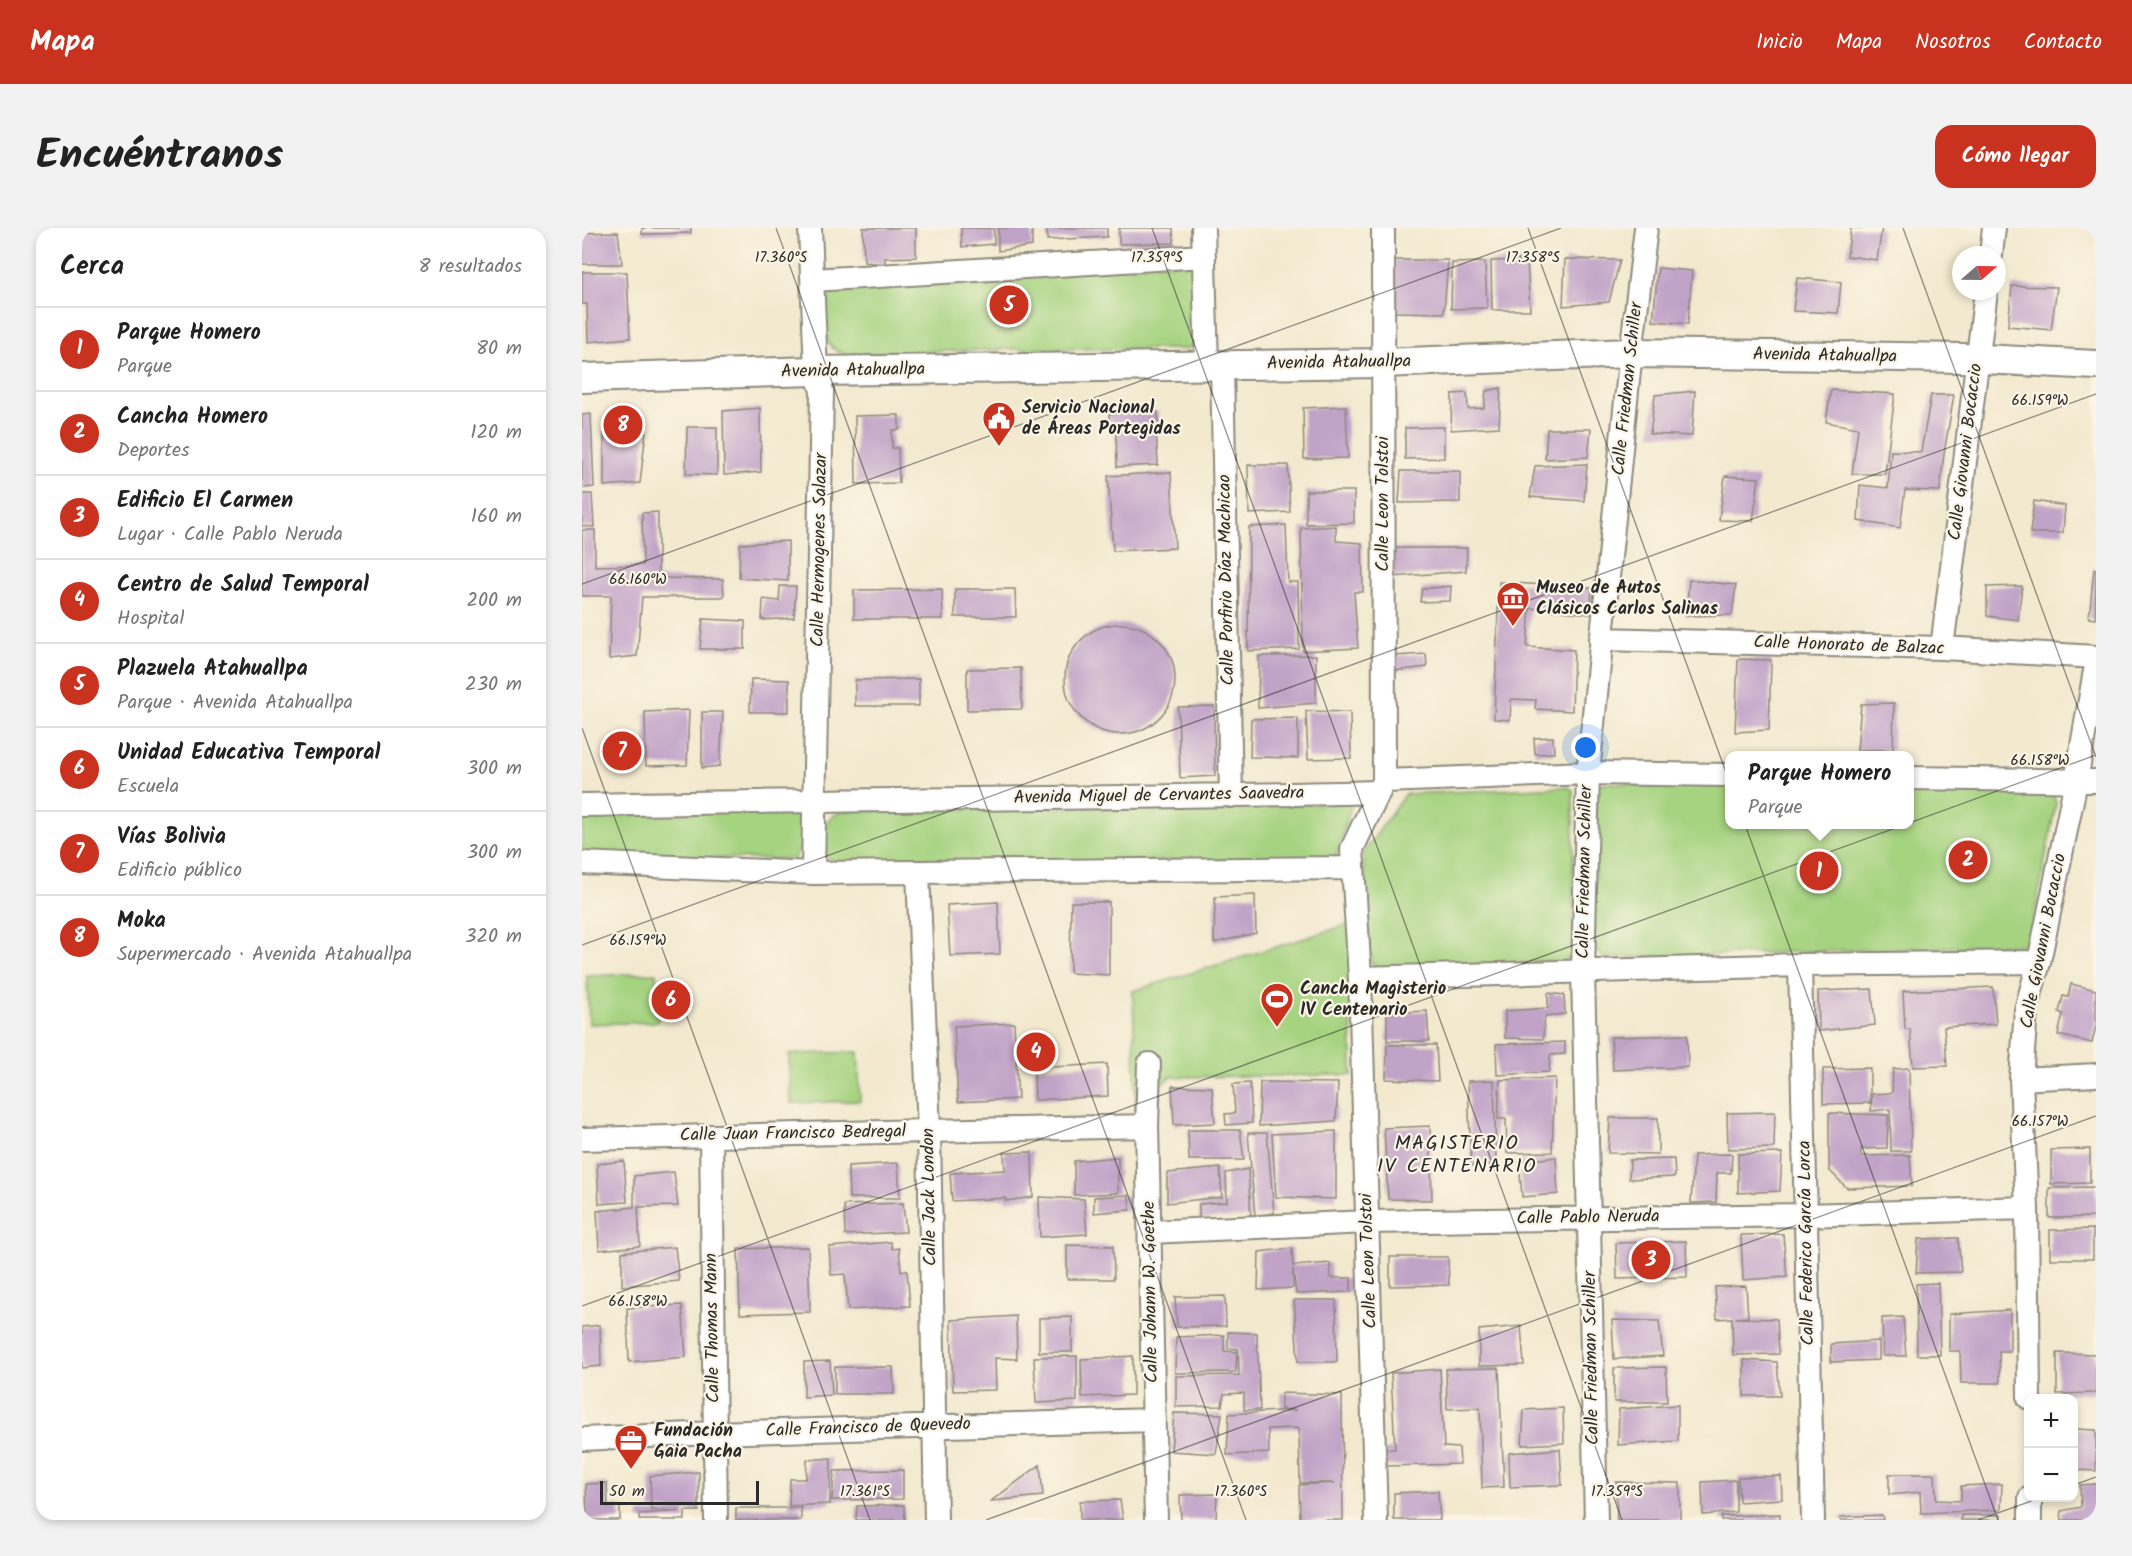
<!DOCTYPE html>
<html lang="es">
<meta charset="utf-8">
<style>
body{margin:0;font-family:Kalam,sans-serif;background:#f2f2f2;color:#222}
.controls{position:absolute;right:18px;bottom:18px;display:grid;overflow:hidden;border-radius:12px;box-shadow:0 3px 9px #0003}
.controls button{width:54px;height:54px;display:grid;place-items:center;padding:0;border:0;border-bottom:2px solid #e0e0e0;background:#fff;color:#222;font:30px sans-serif}
.compass{position:absolute;left:1370px;top:18px;width:54px;height:54px;border-radius:50%;background:#fff;box-shadow:0 3px 9px #0003;rotate:70deg}
.scale{position:absolute;left:18px;bottom:15px;width:159px;box-sizing:border-box;padding-left:6px;border:3px solid #2b2b2b;border-top:0;font-size:16px;line-height:21px;white-space:nowrap;color:#2b2b2b;-webkit-text-stroke:4px #fcf5e5;paint-order:stroke}
.you{position:absolute;left:1004px;top:520px;width:21px;height:21px;margin:-15px;border:4px solid #fff;border-radius:50%;background:#1a73e8;box-shadow:0 0 0 9px #1a73e833}
.badge{display:grid;place-items:center;width:39px;height:39px;border-radius:50%;background:#c8321e;color:#fff;font-size:20px;font-weight:700}
.pin{position:absolute;translate:-50% -50%;border:3px solid #fff;box-shadow:0 2px 6px #0006}
.popup{position:absolute;left:1143px;top:523px;width:189px;height:78px;box-sizing:border-box;display:grid;place-content:center;border-radius:12px;background:#fff;filter:drop-shadow(0 2px 4px #0005);font-size:20px;white-space:nowrap;color:#767676}
.popup b{font-size:22px;color:#222}
.popup::after{content:'';position:absolute;left:50%;top:100%;margin-left:-12px;border:12px solid transparent;border-top-color:#fff}
.list{margin:0;padding:0;list-style:none}
h2{display:flex;justify-content:space-between;align-items:center;height:78px;margin:0;padding:0 24px;font-size:26px}
h2 small{font-size:20px;font-weight:400;color:#767676}
.list li{display:grid;grid-template-columns:39px 1fr auto;gap:18px;align-items:center;box-sizing:border-box;height:84px;padding:0 24px;border-top:2px solid #e0e0e0}
.list b{display:block;font-size:22px;white-space:nowrap}
.list p{margin:0;font-size:20px;white-space:nowrap;color:#767676}
.list em{font-size:20px;font-style:normal;color:#767676}
.map{position:relative;flex:none;width:1514px;height:1292px;overflow:hidden;border-radius:18px}
header{display:flex;align-items:center;gap:36px;box-sizing:border-box;height:84px;padding:0 30px;background:#c8321e;color:#fff}
header strong{font-size:28px}
nav{display:flex;gap:33px;margin-inline-start:auto;font-size:21px}
.intro{display:flex;align-items:center;justify-content:space-between;box-sizing:border-box;height:144px;padding:0 36px}
h1{margin:0;font-size:42px}
.button{padding:15px 27px;border-radius:18px;background:#c8321e;color:#fff;font-size:21px;font-weight:700}
main{display:flex;gap:36px;padding:0 36px}
aside{flex:1;background:#fff;border-radius:18px;box-shadow:0 3px 9px #0003}
.map>svg:first-child{display:block}
.green{fill:#a6d380;stroke:#687f56;stroke-width:1.5}
.building{fill:#c1a3c8}
.lines{fill:none;stroke-linecap:round;stroke-linejoin:round}
.minor-casing{stroke:#8e8a7d;stroke-width:26}
.major-casing{stroke:#8e8a7d;stroke-width:32}
.minor{stroke:#fff;stroke-width:22}
.major{stroke:#fff;stroke-width:28}
.ticks{fill:none;stroke:#2b2b2b;stroke-width:1.5;stroke-opacity:0.45}
.labels{text-anchor:middle;dominant-baseline:central;stroke-width:4.5;stroke-linejoin:round;paint-order:stroke}
.street-label{font-size:18px;fill:#2b2b2b;stroke:#fcf5e5}
.poi-label{font-size:18px;font-weight:bold;fill:#2b2b2b;stroke:#fcf5e5;text-anchor:start}
.neighbourhood-label{font-size:20px;letter-spacing:1.5px;fill:#2b2b2b;stroke:#fcf5e5}
.ticks-label{font-size:15px;text-anchor:middle;fill:#2b2b2b;stroke:#fcf5e5;stroke-width:4.5;stroke-linejoin:round;paint-order:stroke}
</style>
<header>
<strong>Mapa</strong>
<nav><a>Inicio</a><a>Mapa</a><a>Nosotros</a><a>Contacto</a></nav>
</header>
<div class="intro"><h1>Encuéntranos</h1><a class="button">Cómo llegar</a></div>
<main>
<aside>
<h2>Cerca<small>8 resultados</small></h2>
<ul class="list">
<li><span class="badge">1</span><div><b>Parque Homero</b><p>Parque</p></div><em>80 m</em></li>
<li><span class="badge">2</span><div><b>Cancha Homero</b><p>Deportes</p></div><em>120 m</em></li>
<li><span class="badge">3</span><div><b>Edificio El Carmen</b><p>Lugar · Calle Pablo Neruda</p></div><em>160 m</em></li>
<li><span class="badge">4</span><div><b>Centro de Salud Temporal</b><p>Hospital</p></div><em>200 m</em></li>
<li><span class="badge">5</span><div><b>Plazuela Atahuallpa</b><p>Parque · Avenida Atahuallpa</p></div><em>230 m</em></li>
<li><span class="badge">6</span><div><b>Unidad Educativa Temporal</b><p>Escuela</p></div><em>300 m</em></li>
<li><span class="badge">7</span><div><b>Vías Bolivia</b><p>Edificio público</p></div><em>300 m</em></li>
<li><span class="badge">8</span><div><b>Moka</b><p>Supermercado · Avenida Atahuallpa</p></div><em>320 m</em></li>
</ul>
</aside>
<div class="map">
<svg width="1514" height="1292" viewBox="0 0 1514 1292">
<rect width="100%" height="100%" fill="#fcf5e5"/>
<filter id="ink" filterUnits="userSpaceOnUse"><feTurbulence type="fractalNoise" baseFrequency=".0167" numOctaves="2"/><feDisplacementMap in="SourceGraphic" scale="12" xChannelSelector="R" yChannelSelector="G"/><feConvolveMatrix kernelMatrix="1 2 1 2 8 2 1 2 1" color-interpolation-filters="sRGB"/></filter>
<filter id="wash" filterUnits="userSpaceOnUse"><feTurbulence type="fractalNoise" baseFrequency=".008" numOctaves="4" result="noise"/><feDisplacementMap in="SourceGraphic" scale="24" xChannelSelector="R" yChannelSelector="G"/><feGaussianBlur stdDeviation="1.35" result="paint"/><feColorMatrix in="noise" values="0 0 0 0 0 0 0 0 0 0 0 0 0 0 0 0 0 1.4 0 .05"/><feComposite in="paint" operator="in"/></filter>
<g filter="url(#wash)">
<rect width="100%" height="100%" fill="#f2e9cf"/>
<path class="green" d="M612,34l2,79 -2,5 -8,3h-169l-170,5c-30,-2 -24,-48 -26,-70z
M1020,555l127,3v38h180v-35l144,5 3,9 -26,136 -3,5 -6,1 -417,13 -9,-9v-162z
M985,559l6,3v164l-8,7 -186,7 -9,-7 -7,-107 42,-60z
M770,575l-16,55 -500,8 -11,-12 1,-32 14,-11z
M216,579c7,19 7,36 -4,52l-212,-2v-40z
M768,696l2,151 -181,2 -10,7 -3,24h-22l-3,-117z
M74,745l2,49 -69,2 -2,-48z
M276,824l2,49 -69,2 -2,-49z"/>
<g id="blocks">
<path class="building" d="M60,0h49v5l-49,1z
M281,0h53v29l-31,1v6l-21,-2z
M379,0h33v16l-32,3z
M416,0h34v18l-34,5z
M465,0h60v9l-60,3z
M537,0h54l1,15 -55,1z
M1269,0h31l-5,32 -30,-4z
M36,4l4,32h-40v-31z
M983,31l55,1 -11,42 -46,4z
M813,32h53l-4,53 -50,-1z
M945,32l3,50h-38l-1,-49z
M903,34l2,46 -36,1 1,-46z
M1076,40l34,3 -4,53 -35,-3z
M0,44h45l3,66 -42,4 -1,-38h-5z
M1215,50l44,4 -3,31 -45,-2z
M1430,58l45,1 -6,43 -43,-4z
M919,160l-2,39 -48,3 1,-36 15,-1 1,16 16,-1 2,-17z
M1249,162l64,4 -10,80h-33l6,-46 -32,-6z
M1113,163l-3,45 -42,-2 5,-39z
M1349,167h23l-10,58 -4,38 -35,-1 -5,38 -42,-7 2,-36 28,3 3,-37 30,1z
M764,178l2,52 -44,1 -1,-51z
M178,180l1,64 -37,3 -1,-64z
M576,184l1,18h-3l2,35 -41,2 -1,-34h-6l-1,-19z
M9,186l3,73 -12,1v-73z
M317,187v15h-7v18h6l1,35 -43,1 -1,-68z
M105,199h30v48l-31,-1z
M862,199v31l-39,1v-31z
M965,201h44l-3,28 -43,2z
M64,203l-6,52 -36,3v-53z
M1005,236l-3,37 -54,-4 5,-31z
M666,237h40l2,47 -41,2z
M819,243h59v31l-61,1z
M589,244l4,76 -62,3 -5,-75z
M1143,248l34,2 -6,43 -34,-1z
M724,263h48v32l-48,1z
M0,266h10l2,33 -12,-1z
M1452,273l31,5 -2,27h-33z
M76,284v66l65,1 1,18h-82l-5,59 -28,3 2,-63h-29v-66h13v36l48,-1 -1,-52z
M704,297l2,57h10l1,67 -51,2 1,-124z
M754,298v15l26,2 1,49h-9l4,56 -55,3 -2,-123z
M206,313v40l-49,-3 1,-34z
M811,320h74l-1,23 -73,6z
M1512,341h2v50l-7,-1z
M1107,352l47,5 -4,30 -46,1z
M917,354l93,6 -2,26 -60,-6 -3,39 47,3 -2,61 -37,-2 1,-9 -25,-1 -1,21 -16,-1z
M198,358h16l-2,32 -32,2 1,-21 16,2z
M869,358l-1,15 -30,1 2,-13z
M1440,358l-4,34 -31,-4v-29z
M360,361l1,30h-89v-29z
M373,361h60l1,28h-61z
M121,391l42,2v28h-45z
M483 451a55 55 0 1 1 110 0a55 55 0 1 1-110 0Z
M844,426l1,13 -33,4v-15z
M734,427v48l-58,5 1,-52z
M1156,431l33,1 -2,70 -34,2z
M439,440l1,41 -55,1v-41z
M169,451l38,1v32h-39z
M337,451v27h-64v-26z
M1312,475l-1,47h-36l4,-46z
M632,478l1,70 -35,2 -2,-71z
M107,482l-2,55 -41,1 -1,-54z
M724,483l44,1 1,46 -43,1z
M120,484h21l-3,54 -18,2z
M716,490v40l-48,-1 1,-38z
M971,509l1,16 -19,1 -1,-16z
M673,667l1,38 -42,10 1,-46z
M416,674l2,52 -50,2 -3,-51z
M489,674h38v73l-39,-2z
M1489,756l25,6v36l-4,17 -34,-8 5,-21 -4,-2 4,-16 5,1z
M1411,759l3,37 -52,3 3,39 -34,1 -3,-38h-5l-2,-38z
M1290,761l3,36 -56,6 -1,-40z
M966,765l16,2 1,19 -20,2 -2,23 -38,-1v-27l43,-3z
M845,783l2,30h-42v-28z
M432,795l4,76 -60,3 -4,-76z
M1105,807l1,32 -75,3 -2,-33z
M983,814v12l-15,1 -1,17 -52,3 -1,-31z
M805,817h49l2,36 -52,-2z
M525,836l1,32 -73,4 -1,-32z
M1288,840v35l-47,1v-35z
M1327,840l2,83h-20l-1,-42 -19,2 1,-17 20,-1 1,-24z
M973,850l-3,74 -45,1 -1,-34h-8l2,-39z
M912,852l2,84 -25,2 -3,-85z
M678,854l78,1 -2,38 -77,5z
M668,855l2,40 -26,2 -1,-11 10,-1 -2,-29z
M590,858l40,1 3,36 -41,2z
M1193,884l-1,36 -46,1 -1,-36z
M1247,885l59,2 -1,33 -26,1v7l49,-1 2,31 -65,2 -18,-18z
M1028,890h48v36l-50,-1z
M848,898l2,74 -44,-1 -4,-71z
M606,902h52l4,30h-55z
M754,903v68l-60,-2 -4,-63z
M666,905h19l7,80 -19,3z
M1508,921v34l-39,1v-34z
M450,924l1,45 -28,4 1,-3 -54,3 -2,-28 55,-3 -1,-17z
M1200,925l-2,38 -42,2v-39z
M1150,926l-1,19h-14l-1,29 -25,1 3,-48z
M536,929v36l-44,2v-34z
M974,929l2,37 -36,3 -3,-35z
M1092,931l1,18 -46,2 1,-19z
M42,933l3,41 -28,2 -2,-40z
M316,935l2,35h-51l-1,-32z
M638,940l2,29 -55,6v-30z
M666,941l3,48 -52,2v-15l28,-2 -1,-29z
M92,944l4,34 -40,1 2,39 -41,4 -2,-39 37,-4v-31z
M1514,959v30l-47,1v-30z
M547,967l1,15 -36,3v-16z
M457,969l45,2 3,35 -47,3z
M321,975l3,29 -61,3 -1,-30z
M1511,1001v30h-43v-29z
M1201,1006l4,43 -44,3 -2,-45z
M1376,1010l3,34 -45,1 2,-34z
M1104,1013l1,36 -70,2 -1,-36z
M309,1014l1,7 7,-1 2,23 6,-1 3,36 -62,4 -3,-36 -14,1 -2,-28z
M485,1017l46,1 1,33h-47z
M93,1019l4,34 -57,5v-34z
M226,1019l2,65 -70,2 -2,-65z
M710,1020l1,18 37,-3 1,15h20v14l-55,2 -3,-25v19l-35,2 1,-38z
M808,1029h58l1,28 -59,1z
M1356,1055l2,72h-23l-1,-71z
M1164,1058l2,31 -12,1 41,1 2,35 -46,1 -1,-37 -15,1 -2,-32z
M643,1068l1,30 -49,1 -2,-30z
M712,1072h42l1,62h-39z
M100,1077l4,52 -57,5 -2,-54z
M1428,1082v41h-11l1,32h-39l-1,-32h-11v-37z
M434,1088l1,43 -22,-1 1,32 -43,1 -2,-71z
M490,1089v35h-33v-34z
M1321,1089l3,39h-23l-1,-38z
M1030,1092l47,1 4,35 -49,3z
M18,1097l1,41 -19,2v-41z
M939,1098l3,39 -45,1v-36z
M646,1104l29,1 3,77h-16v-17l-20,1 -2,12 -46,1v-31l63,-1 -1,-26 -10,-1z
M642,1107v16l13,1 -1,20 -61,1 1,-36z
M1297,1113v19l-48,2v-18z
M1475,1125l39,1v39l-39,1z
M495,1128v45l-41,2 -2,-46z
M551,1128v39l-51,2 -1,-38z
M1162,1132l33,2 3,34h-36z
M248,1133l2,34 -28,2v-35z
M253,1139h58l1,27h-59z
M1084,1139l1,35h-53v-34z
M917,1140l5,119 -22,1 -2,-80 -33,1 -1,-40z
M858,1141l4,78 15,1 1,16 -73,2 -2,-17h10l-4,-76z
M699,1165l61,2 1,125h-43l-1,-35 36,-2h-35l-1,-55 -31,1 1,24 -42,2 2,-41 67,-4 -15,-1z
M1096,1177v36l-60,4 1,-36z
M981,1180l1,35 -42,2 2,-35z
M592,1185l48,1 -6,40 -45,-3z
M1492,1201l22,1v41l-22,-1z
M978,1221l2,36 -52,2 -1,-34z
M249,1230l-1,46 -41,2 1,-27h16l1,-19z
M458,1237l3,31 -52,5z
M321,1242v29l-71,1 2,-29z
M117,1244v39h-14v9h-46v-6l40,-3 -28,-1 -1,-34z
M1307,1246h46l1,26 25,1v-15l41,-2 -1,26 -80,3 -1,-21 -31,3z
M1199,1248l1,23 -43,3 -1,-25z
M1154,1252v32l-33,3 -1,-33z
M1034,1254l64,1v37h-63z
M25,1255l1,24 12,-1v14h-38v-5l5,-1 -1,-30z
M1514,1256v36h-34l-1,-9 20,-4 -1,-22z
M856,1263l2,29h-46v-27z
M635,1266l-1,26h-35l-1,-25z
M538,1272l3,20h-43v-19z
M322,1277l1,15h-49l1,-14z
M154,1280h65v12h-65z
M1198,1286v6h-59v-4z
M1300,1287l1,5h-43v-3z
M1379,1287h40v5h-40z"/>
</g>
</g>
<g filter="url(#ink)">
<use href="#blocks" fill-opacity="0" stroke="#8e8a7d" stroke-width="1.5"/>
<g class="lines">
<defs>
<path id="minor" d="M228,0l6,143 6,20 -9,482
M621,0l4,137
M1409,27l3,-27
M231,52l391,-24
M640,137l9,431
M1019,411l341,9 154,9
M1360,420l44,-357
M1327,550l187,3
M802,553l204,-8 141,2
M0,577c266,-6 531,-6 797,-13
M0,635l231,10 540,-5
M336,645l11,258 7,389
M1218,737l13,555
M778,750l440,-13 239,-3
M567,836l-2,62 9,394
M1439,851l75,-4
M129,908l5,384
M0,911l565,-13
M568,1004l218,-10 438,-7 221,-7
M1447,1170l-2,-190 -6,-129 5,-69 13,-48 37,-181 20,-116
M0,1211l132,-6 440,-13
M1448,1270v22
M794,1292l-16,-542 -8,-129 32,-68 -1,-553
M1014,1292l-13,-548 5,-199 41,-402 17,-143"/>
<path id="major" d="M0,150l234,-7 566,-8 249,-10 332,5 133,7"/>
</defs>
<use href="#minor" class="minor-casing"/>
<use href="#major" class="major-casing"/>
<use href="#minor" class="minor"/>
<use href="#major" class="major"/>
</g>
</g>
<path class="ticks" d="M194,0l470,1292M570,0l470,1292M946,0l470,1292M1321,0l193,529M0,356l979,-356M0,500l288,792M0,717l1514,-551M0,1078l1514,-551M1492,1257l22,-8M404,1292l1110,-404M1396,1292l62,-22"/>
<defs>
<symbol id="civic-pin" viewBox="-11 -11 22 30"><path d="M0 17L-7.5 6A9.5 9.5 0 1 1 7.5 6Z" fill="#c8321e" stroke="#fcf5e5"/><path d="M-.6-6.5H3V-4.5H.6V-3L4-1V1h2V6H-6V1h2V-1L-.6-3ZM-1.2 2.5V6h2.4V2.5Z" fill="#fff"/></symbol>
<symbol id="museum-pin" viewBox="-11 -11 22 30"><path d="M0 17L-7.5 6A9.5 9.5 0 1 1 7.5 6Z" fill="#c8321e" stroke="#fcf5e5"/><path d="M0-6L6-3V-2H-6V-3ZM-5-1h2V3h-2ZM-1-1h2V3h-2ZM3-1h2V3H3ZM-6 4H6V6H-6Z" fill="#fff"/></symbol>
<symbol id="stadium-pin" viewBox="-11 -11 22 30"><path d="M0 17L-7.5 6A9.5 9.5 0 1 1 7.5 6Z" fill="#c8321e" stroke="#fcf5e5"/><path d="M0-5a6.5 5 0 1 0 0 10a6.5 5 0 1 0 0-10ZM-3.5-1.8h7v3.6h-7Z" fill="#fff"/></symbol>
<symbol id="office-pin" viewBox="-11 -11 22 30"><path d="M0 17L-7.5 6A9.5 9.5 0 1 1 7.5 6Z" fill="#c8321e" stroke="#fcf5e5"/><path d="M-6-3h4V-5.5h4V-3h4V5H-6ZM-1-4.5V-3h2v-1.5ZM-6 0V1H6V0Z" fill="#fff"/></symbol>
</defs>
<g fill-rule="evenodd">
<use href="#civic-pin" x="398" y="171" width="38" height="52"/>
<use href="#museum-pin" x="912" y="351" width="38" height="52"/>
<use href="#stadium-pin" x="676" y="752" width="38" height="52"/>
<use href="#office-pin" x="30" y="1194" width="38" height="52"/>
</g>
<g class="labels">
<g class="street-label">
<text transform="translate(1243 128) rotate(1)">Avenida Atahuallpa</text>
<text transform="translate(757 135) rotate(-1)">Avenida Atahuallpa</text>
<text transform="translate(271 143) rotate(-1)">Avenida Atahuallpa</text>
<text transform="translate(1046 161) rotate(-84)">Calle Friedman Schiller</text>
<text transform="translate(1384 224) rotate(-83)">Calle Giovanni Bocaccio</text>
<text transform="translate(801 276) rotate(-90)">Calle Leon Tolstoi</text>
<text transform="translate(238 322) rotate(-89)">Calle Hermogenes Salazar</text>
<text transform="translate(645 352) rotate(-91)">Calle Porfirio Díaz Machicao</text>
<text transform="translate(1267 418) rotate(2)">Calle Honorato de Balzac</text>
<text transform="translate(577 568) rotate(-1)">Avenida Miguel de Cervantes Saavedra</text>
<text transform="translate(1003 644) rotate(-89)">Calle Friedman Schiller</text>
<text transform="translate(1462 713) rotate(-79)">Calle Giovanni Bocaccio</text>
<text transform="translate(211 906) rotate(-1)">Calle Juan Francisco Bedregal</text>
<text transform="translate(348 969) rotate(-91)">Calle Jack London</text>
<text transform="translate(1006 990) rotate(-1)">Calle Pablo Neruda</text>
<text transform="translate(1225 1015) rotate(-91)">Calle Federico García Lorca</text>
<text transform="translate(787 1033) rotate(-92)">Calle Leon Tolstoi</text>
<text transform="translate(569 1064) rotate(-91)">Calle Johann W. Goethe</text>
<text transform="translate(131 1100) rotate(-91)">Calle Thomas Mann</text>
<text transform="translate(1010 1130) rotate(-91)">Calle Friedman Schiller</text>
<text transform="translate(286 1200) rotate(-2)">Calle Francisco de Quevedo</text>
</g>
<g class="poi-label">
<text x="440" y="180">Servicio Nacional<tspan x="440" dy="21">de Áreas Portegidas</tspan></text>
<text x="954" y="360">Museo de Autos<tspan x="954" dy="21">Clásicos Carlos Salinas</tspan></text>
<text x="718" y="761">Cancha Magisterio<tspan x="718" dy="21">IV Centenario</tspan></text>
<text x="72" y="1203">Fundación<tspan x="72" dy="21">Gaia Pacha</tspan></text>
</g>
<g class="neighbourhood-label">
<text x="875" y="916">MAGISTERIO<tspan x="875" dy="23">IV CENTENARIO</tspan></text>
</g>
</g>
<g class="ticks-label">
<text x="199" y="34">17.360°S</text>
<text x="575" y="34">17.359°S</text>
<text x="951" y="34">17.358°S</text>
<text x="1458" y="177">66.159°W</text>
<text x="56" y="356">66.160°W</text>
<text x="1458" y="537">66.158°W</text>
<text x="56" y="717">66.159°W</text>
<text x="1458" y="898">66.157°W</text>
<text x="56" y="1078">66.158°W</text>
<text x="283" y="1268">17.361°S</text>
<text x="659" y="1268">17.360°S</text>
<text x="1035" y="1268">17.359°S</text>
</g>
</svg>
<div class="controls">
<button>+</button>
<button>−</button>
</div>
<svg class="compass" viewBox="-18 -18 36 36"><path d="M0-13l5 13h-10z" fill="#e53935"/><path d="M0 13l5-13h-10z" fill="#767676"/></svg>
<div class="scale">50 m</div>
<div class="you"></div>
<div class="pin badge" style="left:1237px;top:643px">1</div>
<div class="popup"><b>Parque Homero</b>Parque</div>
<div class="pin badge" style="left:1386px;top:632px">2</div>
<div class="pin badge" style="left:1069px;top:1032px">3</div>
<div class="pin badge" style="left:454px;top:824px">4</div>
<div class="pin badge" style="left:427px;top:77px">5</div>
<div class="pin badge" style="left:89px;top:772px">6</div>
<div class="pin badge" style="left:40px;top:523px">7</div>
<div class="pin badge" style="left:41px;top:197px">8</div>
</div>
</main>
